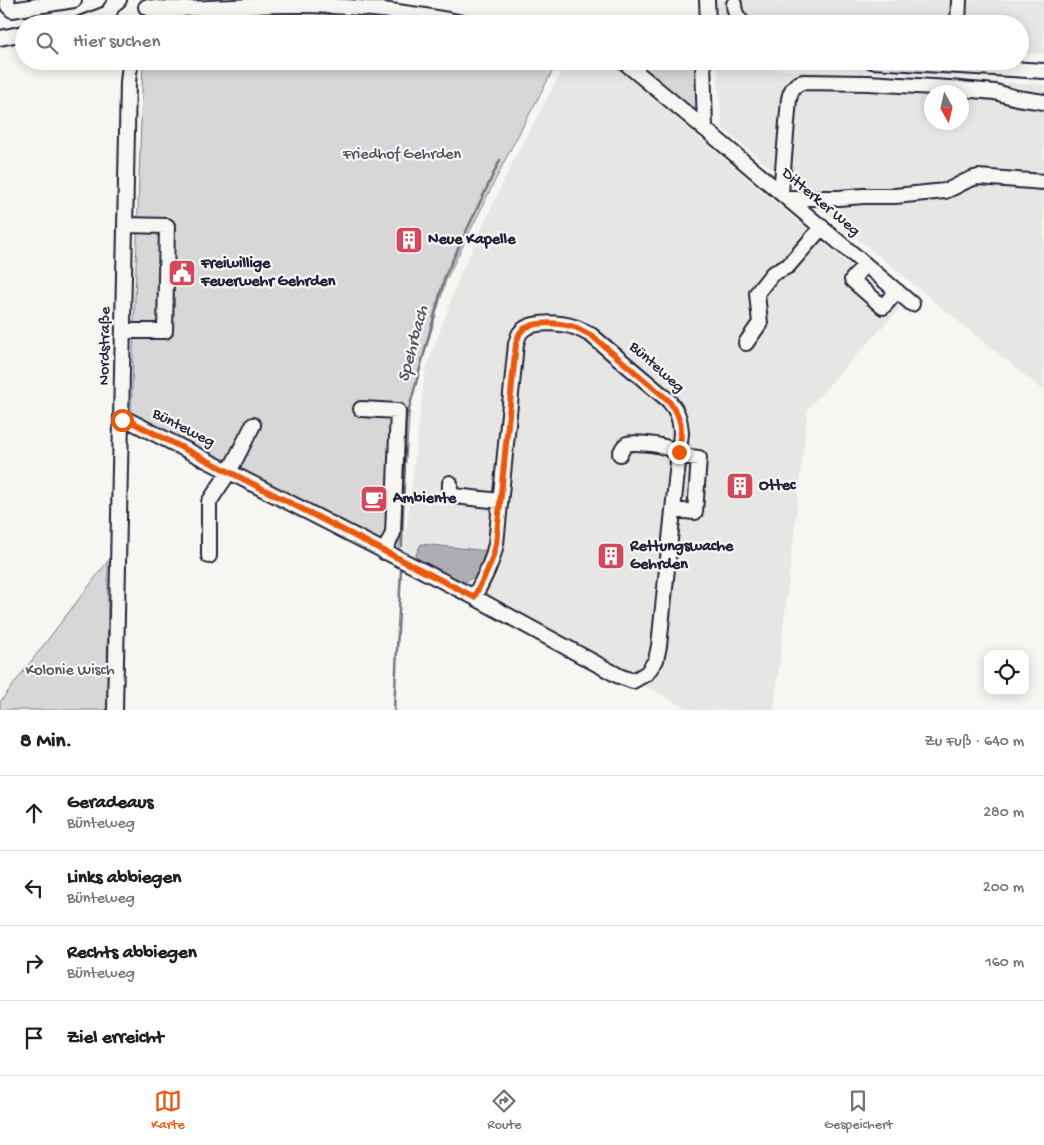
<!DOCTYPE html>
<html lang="de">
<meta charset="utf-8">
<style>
body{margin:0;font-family:"Gochi Hand",sans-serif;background:#f2f2f2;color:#202124}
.controls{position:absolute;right:15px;bottom:15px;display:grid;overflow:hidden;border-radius:10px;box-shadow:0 2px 12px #0003}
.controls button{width:45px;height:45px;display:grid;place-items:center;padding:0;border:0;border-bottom:1px solid #e0e0e0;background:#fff;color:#202124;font:25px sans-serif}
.compass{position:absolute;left:924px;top:85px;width:45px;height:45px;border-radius:50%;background:#fff;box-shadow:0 2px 12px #0003;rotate:172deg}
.stop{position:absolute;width:15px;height:15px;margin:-11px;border:4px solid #ea580c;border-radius:50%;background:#fff}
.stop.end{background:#ea580c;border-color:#fff;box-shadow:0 1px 5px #0008}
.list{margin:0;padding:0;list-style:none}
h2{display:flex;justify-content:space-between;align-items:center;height:65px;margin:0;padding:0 20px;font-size:21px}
h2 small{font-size:16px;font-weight:400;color:#757577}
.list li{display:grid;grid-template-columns:32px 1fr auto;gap:15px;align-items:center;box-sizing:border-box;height:75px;padding:0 20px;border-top:1px solid #e0e0e0}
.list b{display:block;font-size:19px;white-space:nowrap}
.list p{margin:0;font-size:16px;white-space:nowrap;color:#757577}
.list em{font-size:16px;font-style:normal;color:#757577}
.icon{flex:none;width:28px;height:28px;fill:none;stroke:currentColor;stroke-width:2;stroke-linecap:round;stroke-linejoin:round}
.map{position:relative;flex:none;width:1044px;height:710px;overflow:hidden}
.search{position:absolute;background:#fff;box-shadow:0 2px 12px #0003;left:15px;right:15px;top:15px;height:55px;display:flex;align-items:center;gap:12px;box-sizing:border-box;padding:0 18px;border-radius:28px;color:#757577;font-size:19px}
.sheet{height:365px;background:#fff}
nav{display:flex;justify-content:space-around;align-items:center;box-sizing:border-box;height:70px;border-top:1px solid #e0e0e0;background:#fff;font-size:14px;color:#757577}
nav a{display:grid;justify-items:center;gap:2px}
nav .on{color:#ea580c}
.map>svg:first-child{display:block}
.built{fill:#e6e6e4;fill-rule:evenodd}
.green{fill:#d7d7d7;stroke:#7c7c89}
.water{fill:#adadb3;stroke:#757583}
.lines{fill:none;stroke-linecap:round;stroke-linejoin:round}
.stream{stroke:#757583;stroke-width:2.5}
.minor-casing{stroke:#22223b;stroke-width:18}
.minor{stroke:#f6f6f2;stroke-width:14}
.route{stroke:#ea580c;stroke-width:6}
.labels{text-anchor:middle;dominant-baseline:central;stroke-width:4.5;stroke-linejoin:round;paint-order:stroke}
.park-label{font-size:16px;fill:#4f4f62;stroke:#f6f6f2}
.street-label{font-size:16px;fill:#22223b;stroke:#f6f6f2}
.poi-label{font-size:16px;font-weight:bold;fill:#22223b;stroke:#f6f6f2;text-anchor:start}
.water-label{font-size:18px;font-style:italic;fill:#535365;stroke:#f6f6f2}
</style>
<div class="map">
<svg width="1044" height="710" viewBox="0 0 1044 710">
<rect width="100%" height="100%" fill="#f6f6f2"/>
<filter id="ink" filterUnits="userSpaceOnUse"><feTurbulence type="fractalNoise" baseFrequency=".02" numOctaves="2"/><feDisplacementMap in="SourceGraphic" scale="10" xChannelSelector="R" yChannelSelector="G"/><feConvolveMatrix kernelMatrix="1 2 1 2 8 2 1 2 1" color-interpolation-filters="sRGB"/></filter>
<g filter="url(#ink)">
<path class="built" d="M713,0h331v54l-24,-1v-29h-306z
M567,61l43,1 290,246 -92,100 -34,302h-84l-287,-152 22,-186 36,-99 51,-110z
M717,66l327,19v306l-322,-263zM932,92h30v30h-30z"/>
<path class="green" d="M296,16l134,7 6,1h-262l2,-3z
M143,61h415l-50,93 -62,126 -36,124 -11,153 -268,-142z
M632,61l56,1 9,6 2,38 -11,2z
M108,561l-1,149h-107v-8z"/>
<path class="water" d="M421,544l67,7c-6,17 -8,25 -26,32l-48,-24z"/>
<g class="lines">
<path class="stream" d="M402,546l4,-126 39,-144 55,-116
M394,710l7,-140"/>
<defs>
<path id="minor" d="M7,0l1,6 4,4 62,-10
M707,0l1,24
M734,4c0,8 4,15 10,20
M146,7c28,4 58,1 87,0 20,-1 41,-2 61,-2 58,0 117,7 174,19
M149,21l28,-6
M80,24l29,-11
M109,24c-2,-10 1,-18 10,-24
M958,24l1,-24
M0,38l24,-5
M623,61l82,68
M703,61l2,68 207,175
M872,61l172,10
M781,193l8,-94c2,-9 5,-15 14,-17l65,1 81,5 46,4 22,6 27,4
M788,198h51l24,-2h32l50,-5c12,-4 19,-11 33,-14l66,5
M865,264l-13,16 31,27 14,-16
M123,331h42l2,-105 -42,-1
M746,343l14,-20 -3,-30 15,-19 16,-8 34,-39
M361,409l37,2 -5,122 -9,19
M122,420h6l346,177 145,79 14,5 14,-8 9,-13 3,-14 22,-213c-1,-15 -3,-21 -13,-33l-77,-65c-5,-2 -9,-5 -14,-7 -14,-5 -47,-9 -57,5 -2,3 -3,8 -4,11l-20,200c-4,20 -13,36 -22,53
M620,454c2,-4 3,-8 7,-10 6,-2 30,0 37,3 6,1 9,5 15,5
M450,483c0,6 -1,10 4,13l46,5
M673,510l22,2 4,-54 -20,-2
M209,556v-54l20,-30 24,-47
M115,710l13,-627 1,-10 2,-12"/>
</defs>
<use href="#minor" class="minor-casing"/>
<use href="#minor" class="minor"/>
</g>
</g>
<g class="lines" filter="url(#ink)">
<path class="route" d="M122,420h6l346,177c9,-17 18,-33 22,-53l20,-200c1,-3 2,-8 4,-11 9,-14 43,-10 57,-5 5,2 9,5 14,7l77,65c16,20 14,28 11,52"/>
</g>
<defs>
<symbol id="building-square" viewBox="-11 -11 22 22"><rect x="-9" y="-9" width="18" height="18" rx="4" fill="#d1495b" stroke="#f6f6f2"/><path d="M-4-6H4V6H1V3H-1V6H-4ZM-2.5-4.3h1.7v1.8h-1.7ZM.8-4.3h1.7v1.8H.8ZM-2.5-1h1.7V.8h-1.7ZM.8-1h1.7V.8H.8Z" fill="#fff"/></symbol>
<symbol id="civic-square" viewBox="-11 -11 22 22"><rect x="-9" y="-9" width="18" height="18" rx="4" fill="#d1495b" stroke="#f6f6f2"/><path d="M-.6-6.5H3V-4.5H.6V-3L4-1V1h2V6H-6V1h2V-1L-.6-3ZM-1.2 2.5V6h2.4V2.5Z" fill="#fff"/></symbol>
<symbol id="cafe-square" viewBox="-11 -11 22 22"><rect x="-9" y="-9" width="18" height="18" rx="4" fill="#d1495b" stroke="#f6f6f2"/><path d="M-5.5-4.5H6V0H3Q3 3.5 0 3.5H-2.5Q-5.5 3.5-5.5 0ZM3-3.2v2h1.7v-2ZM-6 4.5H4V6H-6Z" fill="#fff"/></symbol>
</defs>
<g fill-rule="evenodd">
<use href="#building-square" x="393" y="224" width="32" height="32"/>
<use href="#civic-square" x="166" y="257" width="32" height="32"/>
<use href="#building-square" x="724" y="470" width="32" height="32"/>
<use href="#cafe-square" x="358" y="483" width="32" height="32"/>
<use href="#building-square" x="595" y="540" width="32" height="32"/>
</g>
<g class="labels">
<g class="park-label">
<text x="402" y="155">Friedhof Gehrden</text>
<text x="70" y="671">Kolonie Wisch</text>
</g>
<g class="street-label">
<text transform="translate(820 203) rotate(40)">Ditterker Weg</text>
<text transform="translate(106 346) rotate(-89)">Nordstraße</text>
<text transform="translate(656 368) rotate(42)">Bünteweg</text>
<text transform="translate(183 429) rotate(27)">Bünteweg</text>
</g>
<g class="poi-label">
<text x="428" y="240">Neue Kapelle</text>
<text x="201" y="264">Freiwillige<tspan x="201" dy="18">Feuerwehr Gehrden</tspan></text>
<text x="759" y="486">Ottec</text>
<text x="393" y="499">Ambiente</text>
<text x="630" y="547">Rettungswache<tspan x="630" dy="18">Gehrden</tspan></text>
</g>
<g class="water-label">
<text transform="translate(414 344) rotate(-75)">Spehrbach</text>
</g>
</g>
</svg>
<div class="controls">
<button><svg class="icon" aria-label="locate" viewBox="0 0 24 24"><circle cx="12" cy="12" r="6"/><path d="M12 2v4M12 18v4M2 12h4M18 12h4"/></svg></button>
</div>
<svg class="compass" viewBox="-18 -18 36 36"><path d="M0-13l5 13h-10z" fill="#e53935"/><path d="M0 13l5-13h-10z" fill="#757577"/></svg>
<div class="stop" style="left:122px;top:420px"></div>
<div class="stop end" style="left:679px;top:452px"></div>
<div class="search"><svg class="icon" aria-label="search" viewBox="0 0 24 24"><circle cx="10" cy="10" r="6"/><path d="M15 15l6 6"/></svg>Hier suchen</div>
</div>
<section class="sheet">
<h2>8 Min.<small>Zu Fuß · 640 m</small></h2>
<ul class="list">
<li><svg class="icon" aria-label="ahead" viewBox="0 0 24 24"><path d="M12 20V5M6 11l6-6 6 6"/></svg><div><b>Geradeaus</b><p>Bünteweg</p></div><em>280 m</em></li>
<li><svg class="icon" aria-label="left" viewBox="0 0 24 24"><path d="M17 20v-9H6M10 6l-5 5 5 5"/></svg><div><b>Links abbiegen</b><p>Bünteweg</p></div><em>200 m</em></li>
<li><svg class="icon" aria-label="right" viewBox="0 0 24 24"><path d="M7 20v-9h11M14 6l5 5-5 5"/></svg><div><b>Rechts abbiegen</b><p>Bünteweg</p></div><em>160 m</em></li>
<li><svg class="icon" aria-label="arrive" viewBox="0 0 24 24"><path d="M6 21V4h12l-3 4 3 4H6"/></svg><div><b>Ziel erreicht</b></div></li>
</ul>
</section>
<nav>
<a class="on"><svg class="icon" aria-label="map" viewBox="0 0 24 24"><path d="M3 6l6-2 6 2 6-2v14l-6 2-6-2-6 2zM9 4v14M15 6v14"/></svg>Karte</a>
<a><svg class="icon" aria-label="directions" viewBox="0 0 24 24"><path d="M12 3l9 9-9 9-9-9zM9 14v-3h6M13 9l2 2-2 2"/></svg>Route</a>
<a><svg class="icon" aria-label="saved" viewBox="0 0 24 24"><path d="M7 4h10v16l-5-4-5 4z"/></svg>Gespeichert</a>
</nav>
